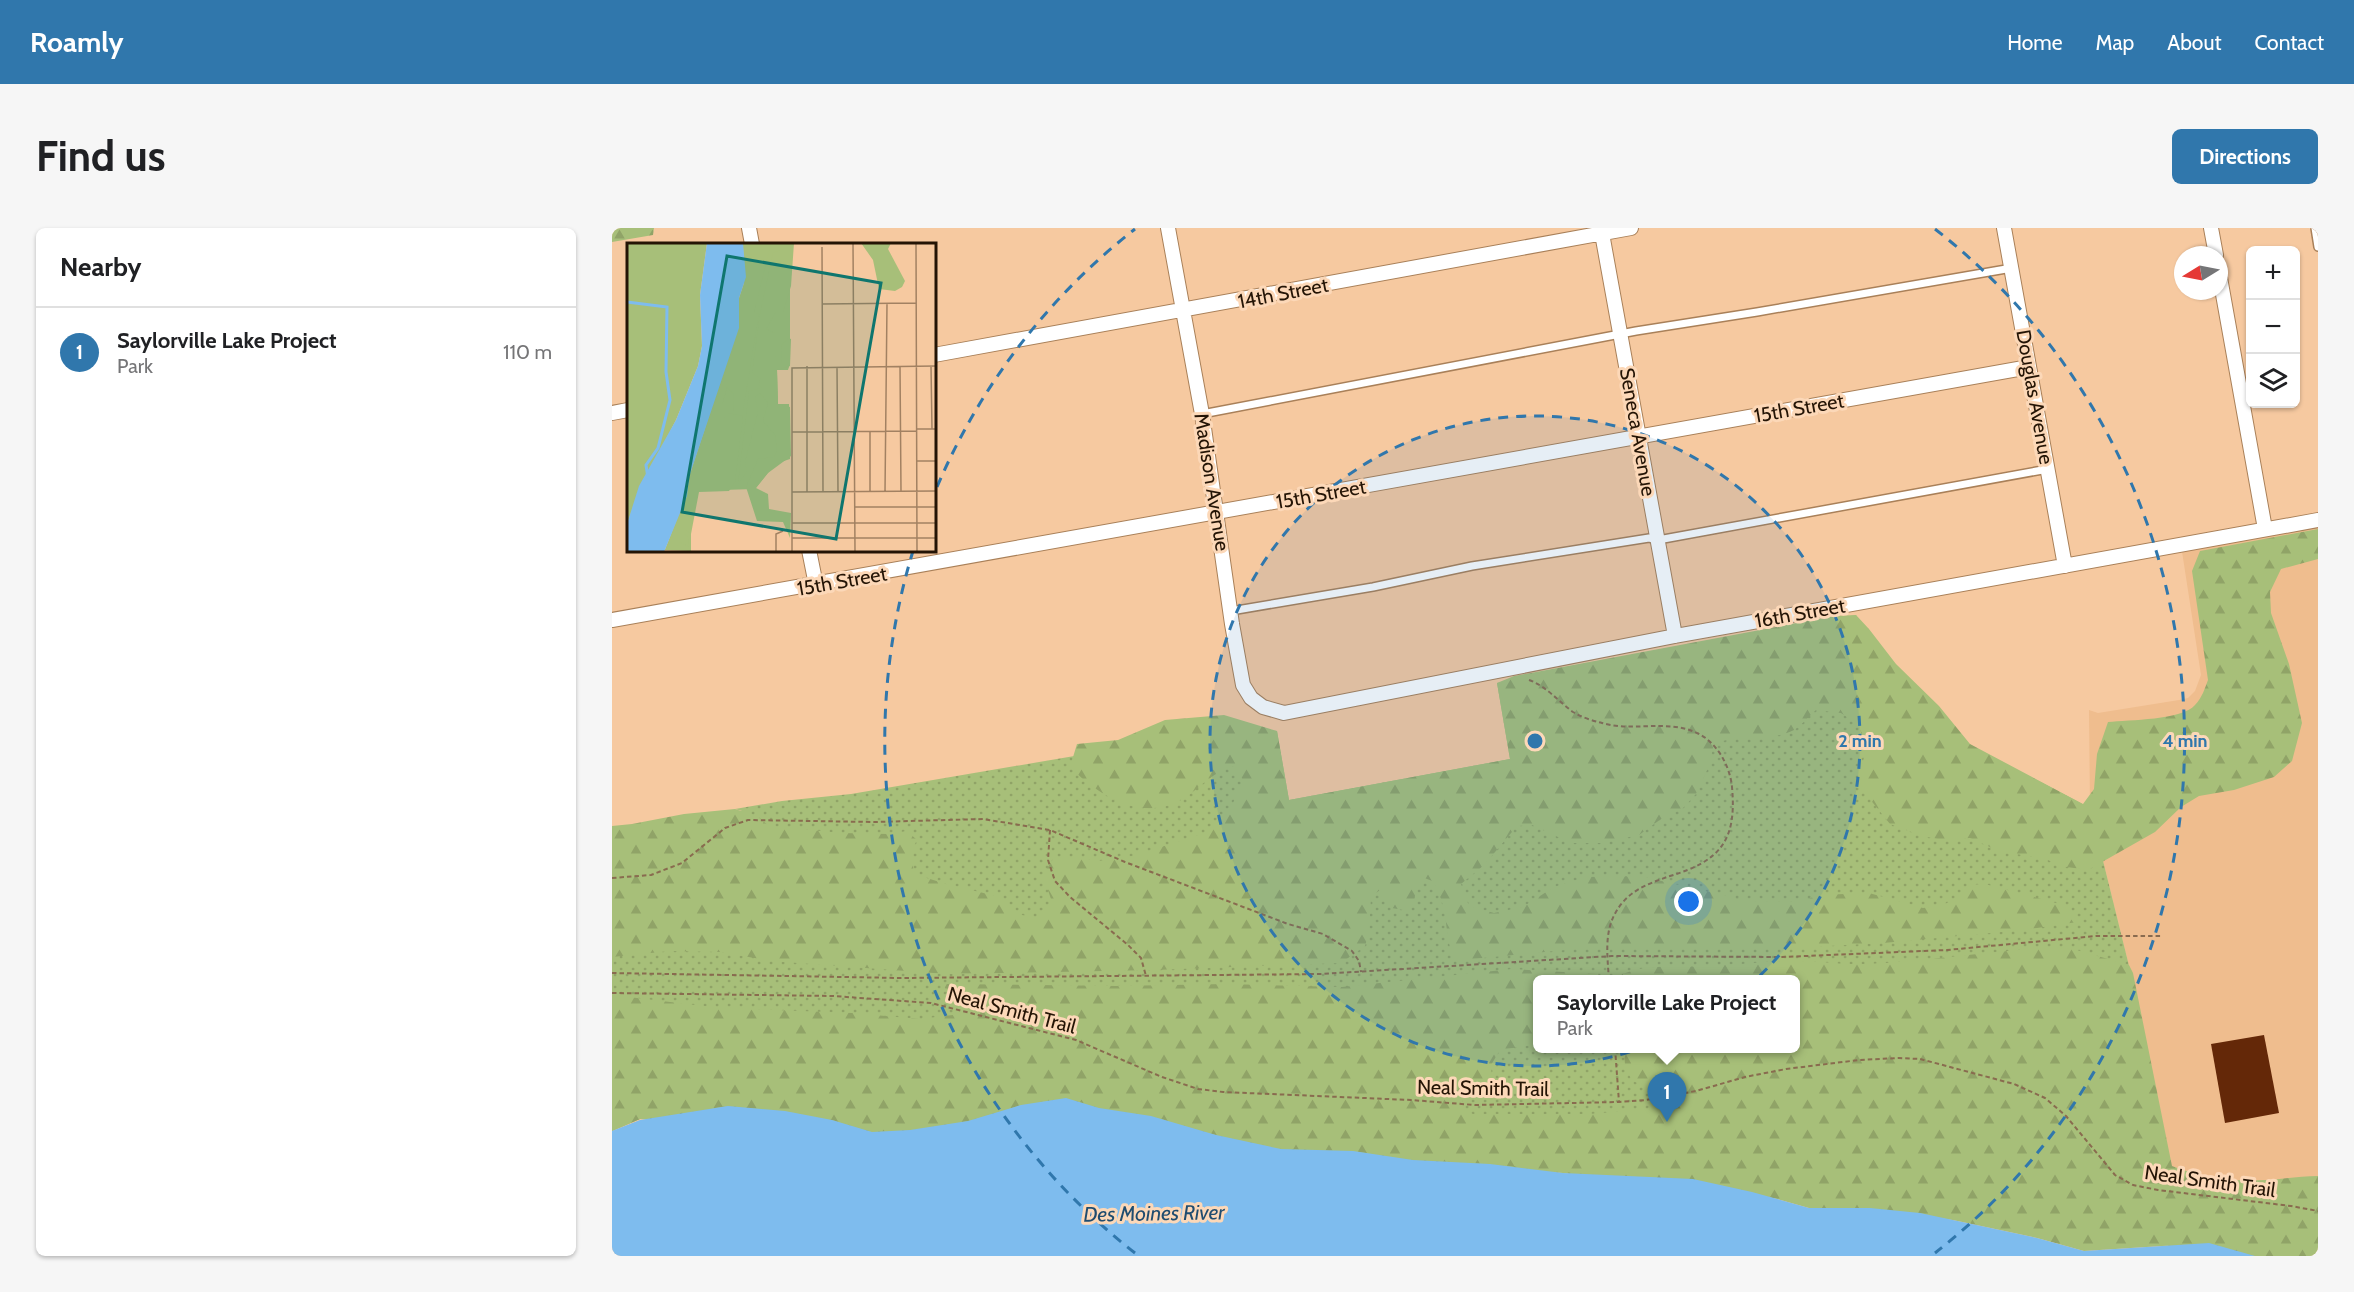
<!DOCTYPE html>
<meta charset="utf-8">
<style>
body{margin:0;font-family:Cabin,sans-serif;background:#f6f6f6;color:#202124}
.controls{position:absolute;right:18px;top:18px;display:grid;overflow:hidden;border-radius:9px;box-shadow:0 2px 4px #0004}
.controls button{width:54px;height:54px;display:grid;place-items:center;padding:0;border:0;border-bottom:2px solid #e0e0e0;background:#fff;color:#202124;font:30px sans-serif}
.compass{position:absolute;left:1562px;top:18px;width:54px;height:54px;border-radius:50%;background:#fff;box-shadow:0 2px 4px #0004;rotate:260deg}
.you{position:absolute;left:1077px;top:674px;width:21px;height:21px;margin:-15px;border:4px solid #fff;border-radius:50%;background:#1a73e8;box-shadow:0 0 0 9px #1a73e833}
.badge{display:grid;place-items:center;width:39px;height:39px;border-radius:50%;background:#3077ac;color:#fff;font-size:20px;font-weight:700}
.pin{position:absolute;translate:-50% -50px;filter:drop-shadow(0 2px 3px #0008)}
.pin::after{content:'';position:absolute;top:32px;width:21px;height:18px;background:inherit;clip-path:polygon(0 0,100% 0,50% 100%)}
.popup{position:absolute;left:921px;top:747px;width:267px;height:78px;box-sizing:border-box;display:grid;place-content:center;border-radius:9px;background:#fff;filter:drop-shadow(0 2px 4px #0005);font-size:20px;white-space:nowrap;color:#757577}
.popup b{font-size:22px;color:#202124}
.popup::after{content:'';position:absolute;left:50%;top:100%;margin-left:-12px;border:12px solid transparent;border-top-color:#fff}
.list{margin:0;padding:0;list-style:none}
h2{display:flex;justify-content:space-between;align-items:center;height:78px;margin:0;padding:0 24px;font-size:26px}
h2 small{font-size:20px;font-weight:400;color:#757577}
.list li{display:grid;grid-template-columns:39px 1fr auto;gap:18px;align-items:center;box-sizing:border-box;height:90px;padding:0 24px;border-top:2px solid #e0e0e0}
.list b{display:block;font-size:22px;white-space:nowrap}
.list p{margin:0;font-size:20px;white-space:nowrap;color:#757577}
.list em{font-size:20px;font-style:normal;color:#757577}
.icon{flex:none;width:33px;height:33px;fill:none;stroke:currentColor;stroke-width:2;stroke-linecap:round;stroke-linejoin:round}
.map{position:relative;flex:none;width:1706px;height:1028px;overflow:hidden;border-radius:9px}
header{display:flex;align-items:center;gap:36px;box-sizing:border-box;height:84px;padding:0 30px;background:#3077ac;color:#fff}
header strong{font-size:28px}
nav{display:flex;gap:33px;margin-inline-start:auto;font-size:21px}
.intro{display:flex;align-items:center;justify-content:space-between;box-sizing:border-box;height:144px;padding:0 36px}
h1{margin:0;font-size:42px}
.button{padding:15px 27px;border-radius:9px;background:#3077ac;color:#fff;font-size:21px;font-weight:700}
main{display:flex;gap:36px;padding:0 36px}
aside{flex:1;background:#fff;border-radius:9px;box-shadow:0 2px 4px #0004}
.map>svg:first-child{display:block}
.built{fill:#efbd8e}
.grass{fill:url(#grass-dots);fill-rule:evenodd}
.forest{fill:url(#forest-firs)}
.water{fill:#7ebcee}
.building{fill:#642808}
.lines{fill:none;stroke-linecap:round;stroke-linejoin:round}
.service-casing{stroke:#a98059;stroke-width:10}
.minor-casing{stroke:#a98059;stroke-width:16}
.path{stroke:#896b4f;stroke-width:2;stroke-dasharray:4.5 3;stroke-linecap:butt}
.service{stroke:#fff;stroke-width:7}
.minor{stroke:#fff;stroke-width:14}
.ring{fill:none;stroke:#3077ac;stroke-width:3;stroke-dasharray:10 8}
.labels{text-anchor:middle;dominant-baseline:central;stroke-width:6;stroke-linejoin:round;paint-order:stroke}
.street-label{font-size:20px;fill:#241405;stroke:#fcd8b8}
.water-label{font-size:21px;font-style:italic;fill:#1f4c6f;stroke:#fcd8b8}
.inset-river{fill:none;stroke:#7ebcee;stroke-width:3}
.inset-road{fill:none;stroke:#a28162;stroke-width:1.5}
.view{fill:#0f766e;fill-opacity:0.15;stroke:#0f766e;stroke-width:3}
.inset-edge{fill:none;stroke:#241405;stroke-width:3}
.centre{fill:#3077ac;stroke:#fcd8b8;stroke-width:3}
.ring-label{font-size:18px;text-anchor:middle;font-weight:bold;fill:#3077ac;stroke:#fcd8b8;stroke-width:6;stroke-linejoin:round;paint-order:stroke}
</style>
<header>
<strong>Roamly</strong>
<nav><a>Home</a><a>Map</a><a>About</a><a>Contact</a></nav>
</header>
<div class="intro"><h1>Find us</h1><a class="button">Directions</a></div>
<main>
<aside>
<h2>Nearby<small></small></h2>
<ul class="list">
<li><span class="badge">1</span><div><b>Saylorville Lake Project</b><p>Park</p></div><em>110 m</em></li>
</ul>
</aside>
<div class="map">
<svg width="1706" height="1028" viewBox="0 0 1706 1028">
<defs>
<pattern id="grass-dots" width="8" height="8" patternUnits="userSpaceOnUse" patternTransform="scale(1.5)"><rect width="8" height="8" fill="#a7bf79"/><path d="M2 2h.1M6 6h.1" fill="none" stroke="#90a367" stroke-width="1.8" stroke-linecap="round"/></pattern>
<pattern id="forest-firs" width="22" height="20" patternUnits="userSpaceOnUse" patternTransform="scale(1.5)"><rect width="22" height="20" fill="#a7bf79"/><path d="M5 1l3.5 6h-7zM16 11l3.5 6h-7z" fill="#90a367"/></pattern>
</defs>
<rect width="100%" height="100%" fill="#f6c9a0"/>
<path class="built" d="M1706,292v677l-143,27 -41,-238 -44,-178 -1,-98 9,3 81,-13 9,-2 7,-7 6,-16 -20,-130z"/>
<path class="grass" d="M1244,387l49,96 185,97 44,178 41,238 143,32h-63l-692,-83 -923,-54 -28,12v-297l130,-23 -7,-2 47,-8 69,-7 388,-66 38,3 12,69 221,-41 -13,-76zM926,752h258v68h-258z"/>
<path class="forest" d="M0,0h42l-1,7 -41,7z
M1706,301v30l-37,10 -11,23 1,21 18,51 13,59 -10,38 -18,16 -40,13 -35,6 -18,11 -26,25 -67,38 -28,-4 -16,-8 -43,-6 -31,-14 -27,2 -21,-4 -32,-12 -21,-26 -9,-16v-11l6,-20 -7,-26 -18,-12 -25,-3c-7,6 -14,15 -22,20 -25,13 -55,3 -80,14l-6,24 -12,26 -13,14 -22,11 -22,16 -38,8h-30l-39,-18 -15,1 -33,39 -23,19 8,22 25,7 29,-6 31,-20 32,-10 54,-1 108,25 50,1 22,-7 49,-2 54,15 20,-3 15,-8 10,-12 17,-1 82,22 10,16 -54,8 -140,13 -109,6 -188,-1 -124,12 -9,-4c-8,-19 -5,-38 -12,-57 -2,-6 -5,-12 -8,-18l-9,-3 -8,10 -2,14 -11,8 -11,-2 -12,-18 -9,7 -2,36 -4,13 -24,17 -187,7 -207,4 -176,-13 -50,-9 -51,-1 -58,6v-131l20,-2 52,-10 51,-5 22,7 12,10 72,7 47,1 19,-3 10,9 -6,12 3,22 32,10 50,12 26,19 17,3 13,-16 -9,-27 10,-16 22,-2 23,4 35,-5 72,-23 25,-23 13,-30 -10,-14c-19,5 -33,22 -50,33 -41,24 -84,-3 -113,-32l7,-23 41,-4 47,-20 59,-5 53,16 12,69 221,-41 -13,-76 17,-7 320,-60 22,-1 13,14 27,35 43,42 31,38 113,60 11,-15 3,-35 11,-32c21,-2 74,-2 87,-17 7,-7 10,-17 13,-25l-16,-109 8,-20z
M1454,719l63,18 4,8 39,193c30,12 62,16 94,14 17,-1 34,-4 52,-4v80h-63l-46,-13 -125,8 -47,-13 -117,-25 -50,-5h-61l-57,-16 -262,-28 -77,-4 -60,-9 -72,-2 -65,-14 -65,-19 -52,-8 -33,-10 -45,7 -53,16 -58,9 -38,2 -40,-12 -47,-9 -57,-5 -88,13 -28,12v-136l108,13 132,5 67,6 34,-4 7,-13 -13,-10 -4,-8 173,2 110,-2 116,3 170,-18 86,5 3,5 -63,1v64l-38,6 -9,15 1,17 -11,10 -18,7 -2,10 12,5h116l74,-6 18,-6 -11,-13h-13l-25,-8 -7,-16 -1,-16 172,-1v-68l-173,-1v-5c26,-11 58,-6 86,-8 29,-1 58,-5 87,-5 23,0 46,4 69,3 67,-3 134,-15 201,-17z"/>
<path class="water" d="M454,870l33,10 52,8 65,19 65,14 72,2 60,9 77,4 73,9 130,6 59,13 57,16h61l50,5 117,25 47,13 125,-8 46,13h-1643v-125l28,-11 88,-14 57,5 47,9 40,12 38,-2 58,-9 53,-16z"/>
<path class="building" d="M1652,807l15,78 -54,10 -14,-79z"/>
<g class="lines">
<defs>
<path id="service" d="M1703,0l3,19
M590,186l434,-83 121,-19 255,-44
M619,383l142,-24 99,-21 177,-28 9,2 390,-71"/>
<path id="minor" d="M137,0l3,16
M556,0l34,186 30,210 11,61 8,13 12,9 21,6 391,-77 643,-116
M989,0l74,408
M1392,0l61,338
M1599,0l5,27
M1607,44l46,257
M322,127l697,-127
M0,185l16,-3
M197,322l7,35
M0,392l1417,-253"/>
</defs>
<use href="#service" class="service-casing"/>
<use href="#minor" class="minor-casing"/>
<path class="path" d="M917,452c17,6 29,21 44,32 8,5 20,9 29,11 31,9 66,-4 95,10 20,9 33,33 35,54 5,54 -12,74 -62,89 -17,6 -35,12 -47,26 -20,23 -16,49 -14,78
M438,602l-2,30 7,21 15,16 58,48 13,13 5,18
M0,650l39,-3 31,-12 43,-35 23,-8 126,2 109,-3 67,11 75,32 163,62 35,10 29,17 7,10 2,11
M0,745l289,5 420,-4 291,-18 170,1 165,-7 149,-14h67
M0,765l221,3 98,7 145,37 86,37 36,12 25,3 188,8 64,5 144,-3 27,-2 50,-9 49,-14 41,-8 73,-9 40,-2 21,1 94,25 31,14 21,18 49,59 18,10 25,5 133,16 27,5
M1003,820l4,54"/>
<use href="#service" class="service"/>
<use href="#minor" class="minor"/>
</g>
<circle cx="923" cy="513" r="325" fill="#3077ac" fill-opacity=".12"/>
<g class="ring">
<circle cx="923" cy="513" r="325"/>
<path d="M523 1025A650 650 0 0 1 301 323M325 259A650 650 0 0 1 523 1M1323 1A650 650 0 0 1 1323 1025"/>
</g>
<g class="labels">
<g class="street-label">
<text transform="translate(671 65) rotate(-11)">14th Street</text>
<text transform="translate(1423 169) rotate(80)">Douglas Avenue</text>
<text transform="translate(1187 180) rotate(-10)">15th Street</text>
<text transform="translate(1026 204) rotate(80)">Seneca Avenue</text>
<text transform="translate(600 254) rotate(81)">Madison Avenue</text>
<text transform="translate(709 266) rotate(-10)">15th Street</text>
<text transform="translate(230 353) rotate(-10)">15th Street</text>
<text transform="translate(1188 385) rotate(-10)">16th Street</text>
<text transform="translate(400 782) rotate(15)">Neal Smith Trail</text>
<text transform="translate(871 860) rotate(1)">Neal Smith Trail</text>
<text transform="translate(1598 953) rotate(8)">Neal Smith Trail</text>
</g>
<g class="water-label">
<text transform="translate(542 985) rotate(-1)">Des Moines River</text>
</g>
</g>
<g transform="translate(15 15)">
<rect width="309" height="309" fill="#f6c9a0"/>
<path d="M116,0h47v121l-2,6h-11l1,34h11l1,55 -15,5 -20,25 -64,2v60l-26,-1 19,-50 30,-99 30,-115z" fill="#a7bf79"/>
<path d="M116,0h28l-16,65 -1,6 5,-1 -16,98h-10l1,-16 -7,-8 -5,19v14l7,-7 14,3 -8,66 -6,9 -30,1 -8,42 -5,-4 -3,3 5,4 1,10 -9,-5 -6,8h-9l22,-54 2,-19 47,-144 3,-35 7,-21zM153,0h14l-3,43 -8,26h-7l-10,17 9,4v23l7,7 -1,-17 7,-8 3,1 -1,27 -13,4 1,34 12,3 1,49 -23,17 -12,15 12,6 1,15 22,4 -1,25 -7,-16 -26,-1 -11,-34 12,-28 16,-2 3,-6 -2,-16 -12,-14 5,-18 -8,-10 -5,4 3,15 -13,50 2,10 -9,12 11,-93 13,-3 -4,-4 3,-5 -9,-6 8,-59 13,-61 7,-3zM234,0h30l-3,6 17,32 -3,6 -7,4 -16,-2 -6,-29z" fill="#a7bf79"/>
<path d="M0,0h80l-7,52 2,51 -4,20 -22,54 -36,69 -13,35z" fill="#a7bf79"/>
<path d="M80,0h36l3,34 -7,21v30l-50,149 -2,19 -23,56h-37v-28l12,-38 37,-66 22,-54 4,-20 -2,-51z" fill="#7ebcee"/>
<path class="inset-river" d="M0,59l40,5 -1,65 4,28 -12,48 -12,17 2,13"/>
<path class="inset-road" d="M226,0l2,309M289,0l1,309M195,4l1,245M195,61l94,-1M273,123l1,126M304,123l1,63M210,124l1,125M289,186h20M243,188v61M165,189l124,-1M289,218h20M165,249l144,-1M180,249v-126M258,249l2,-188M227,264h82M165,280h144M165,295h144M149,309v-18l7,-3M165,309v-184l144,-2"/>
<path class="view" d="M100,13l154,27 -45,256 -154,-27z"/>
<rect width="309" height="309" class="inset-edge"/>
</g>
<circle cx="923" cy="513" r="9" class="centre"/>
<g class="ring-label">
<text x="1248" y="519">2 min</text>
<text x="1573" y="519">4 min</text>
</g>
</svg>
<div class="controls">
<button>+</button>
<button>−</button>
<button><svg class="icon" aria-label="layers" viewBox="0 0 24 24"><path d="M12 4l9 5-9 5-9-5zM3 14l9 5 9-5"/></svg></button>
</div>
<svg class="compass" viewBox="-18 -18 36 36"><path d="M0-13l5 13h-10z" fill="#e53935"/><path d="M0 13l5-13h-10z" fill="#757577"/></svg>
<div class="you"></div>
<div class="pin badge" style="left:1055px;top:894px">1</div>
<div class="popup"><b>Saylorville Lake Project</b>Park</div>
</div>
</main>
